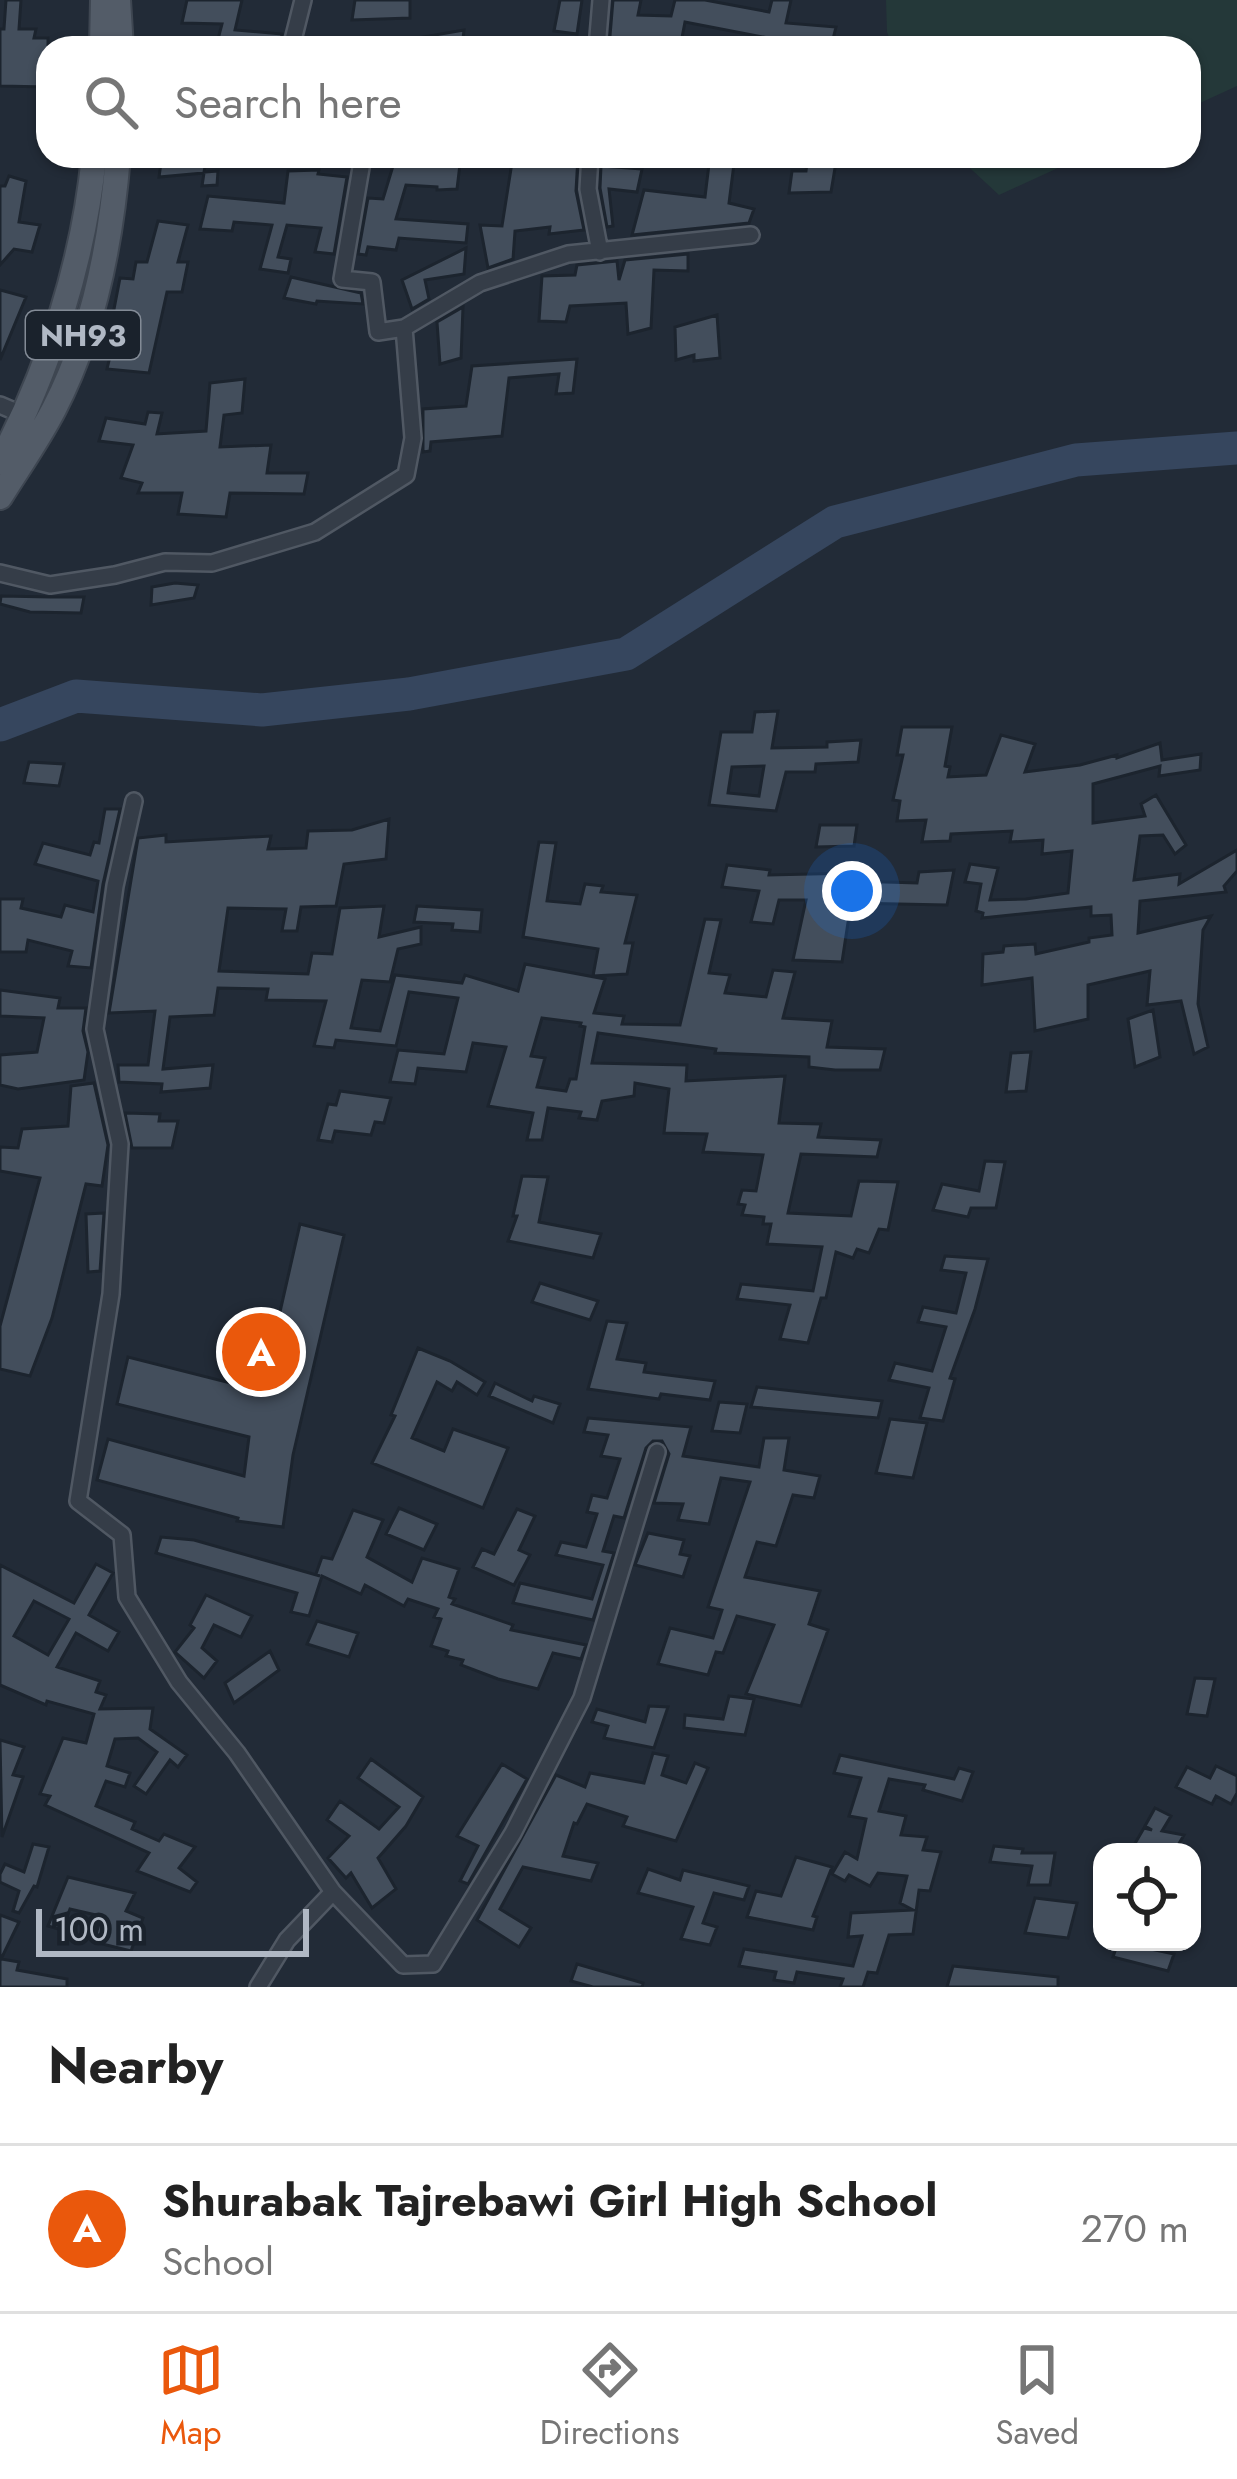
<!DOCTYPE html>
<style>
body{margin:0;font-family:Jost,sans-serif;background:#f2f2f2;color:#222}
.controls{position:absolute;right:36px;bottom:36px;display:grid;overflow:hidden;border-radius:24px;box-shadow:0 3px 9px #0004}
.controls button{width:108px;height:108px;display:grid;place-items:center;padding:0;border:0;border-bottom:3px solid #e0e0e0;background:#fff;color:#222;font:60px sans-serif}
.scale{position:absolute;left:36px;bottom:30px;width:273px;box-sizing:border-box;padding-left:12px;border:6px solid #b0b8c4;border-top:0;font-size:33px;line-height:42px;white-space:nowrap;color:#b0b8c4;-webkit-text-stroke:9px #1a222c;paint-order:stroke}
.you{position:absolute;left:852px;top:891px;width:42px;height:42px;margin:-30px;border:9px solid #fff;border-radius:50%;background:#1a73e8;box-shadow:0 0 0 18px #1a73e833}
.badge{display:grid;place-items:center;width:78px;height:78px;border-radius:50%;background:#ea580c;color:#fff;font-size:39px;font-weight:700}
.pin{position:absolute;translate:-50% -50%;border:6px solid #fff;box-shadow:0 3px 12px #0006}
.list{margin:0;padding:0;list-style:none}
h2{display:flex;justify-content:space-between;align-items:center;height:156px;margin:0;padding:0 48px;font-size:51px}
h2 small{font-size:39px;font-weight:400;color:#767676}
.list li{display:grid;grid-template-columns:78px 1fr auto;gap:36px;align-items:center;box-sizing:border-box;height:168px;padding:0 48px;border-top:3px solid #e0e0e0}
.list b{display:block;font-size:45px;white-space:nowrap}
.list p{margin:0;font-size:39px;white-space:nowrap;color:#767676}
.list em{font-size:39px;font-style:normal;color:#767676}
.icon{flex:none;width:66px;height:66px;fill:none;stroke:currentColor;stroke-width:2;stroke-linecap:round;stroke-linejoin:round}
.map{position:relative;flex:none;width:1237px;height:1987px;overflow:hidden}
.search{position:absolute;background:#fff;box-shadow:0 3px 9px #0004;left:36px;right:36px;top:36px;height:132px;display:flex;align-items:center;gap:30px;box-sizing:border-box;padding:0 42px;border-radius:36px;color:#767676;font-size:45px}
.sheet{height:324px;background:#fff}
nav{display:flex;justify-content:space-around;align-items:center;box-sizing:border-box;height:168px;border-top:3px solid #e0e0e0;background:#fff;font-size:33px;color:#767676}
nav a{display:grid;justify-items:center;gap:6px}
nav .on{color:#ea580c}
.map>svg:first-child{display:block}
.green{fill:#243839}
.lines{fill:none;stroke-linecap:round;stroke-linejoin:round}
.river{stroke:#36465e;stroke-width:33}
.building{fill:#434e5c;stroke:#1c242e;stroke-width:3;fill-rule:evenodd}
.minor-casing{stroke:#505863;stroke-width:20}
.primary-casing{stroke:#3e4651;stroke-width:28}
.minor{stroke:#353d48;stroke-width:15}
.primary{stroke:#535c68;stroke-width:24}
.labels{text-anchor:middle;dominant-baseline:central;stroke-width:9;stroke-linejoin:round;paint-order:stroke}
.shield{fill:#1a222c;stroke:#838b96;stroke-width:3}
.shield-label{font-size:30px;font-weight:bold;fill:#b0b8c4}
</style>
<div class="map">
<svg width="1237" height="1987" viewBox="0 0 1237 1987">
<rect width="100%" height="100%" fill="#222b37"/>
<path class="green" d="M886,0h351v86l-48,22v-60h-296l-6,-16z
M957,156h127l-85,39z"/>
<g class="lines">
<path class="river" d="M0,725l76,-29 186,14 147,-16 217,-40 209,-132 241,-62 161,-12"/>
</g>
<path class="building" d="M6,0h15l-2,29h17l-2,9h14v49l-48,-1v-57h4z
M187,0h55l-7,30 47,4 -3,13 -62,-4 5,-19 -40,-1z
M355,0h55v18l-58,2z
M560,0h22l-5,34 -23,-3z
M613,0h28l-3,15 33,1 4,-16h30l64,12 3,-12h19l-5,23 50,4 -4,16 -35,-3 -1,8h-25l2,-9 -88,-17 -5,26h-71z
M464,30l-2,18h-68v-6z
M162,156h45l-3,16 14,-1 -1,14 -15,1 2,-13 -45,4z
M396,156h65l-4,33 -20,1v-3l-31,-2 -10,34 72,5 -2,19 -67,-5 -3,12 -28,-3 -2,8 -8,-1 10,-56 15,1z
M513,156l32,4 33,-4 -2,35 8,39 -35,4 1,-7 -35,4 -2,28 -25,9 -8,-43 22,1z
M710,156h25l-6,47 25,6 -5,14 -117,12 12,-45 61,7z
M808,156h29l-6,36 -42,1 3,-22h14z
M601,166l41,3 -5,23 -28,-3 4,37 -6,1 -7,-39z
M319,170l-1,4 29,3 -13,77 -19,-2 6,-24 -34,-3 -9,32 13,2 -3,14 -28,-4 12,-44 -38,-3 -2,9 -32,-2 8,-33 76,7 4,-32z
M9,176l17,5 -7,41 21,3 -8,27 -18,-3 -14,16v-79h5z
M158,221l30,4 -10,37h10l-6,30h-15l-18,81 -42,-4 8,-33 -6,-1 11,-57 13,1 3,-17h11z
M466,248l-2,26 -39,6 4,19 -17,10 -10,-29z
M688,254v17l-34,-1 -3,58 -23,6 -2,-31 -56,3 -4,16 -27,-1 3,-45 33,-1 2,-10 40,-4 2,19 6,-20z
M291,277l70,16 2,11 -46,-3 -1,3 -32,-6z
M0,290l26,7 -26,63z
M463,307l-2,51 -21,6 -3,-42z
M717,315l3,43 -26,3v-6l-18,5 -1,-33z
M577,359l-4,34 -17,1 3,-20 -50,4 -7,58 -71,6 -1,9 -7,1v-43l43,-3 6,-40z
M245,379l-3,34 -18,2 -4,32 51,-2 -4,28h41l-4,21 -74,-1 -4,24 -48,-3 4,-21h-44l4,-10 -21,-5 12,-33 -34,-4 7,-23 39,6 3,-12 14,1 -5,21 49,-3 4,-48z
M175,583l23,2 -4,13 -43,7 1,-18z
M1,596l50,1h33l-3,16 -51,-1 -30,-8z
M778,711l-6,37 55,-1v-5l34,-2 -3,22 -42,2 -1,8h-29l-10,39 -67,-6 12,-73h31l3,-20zM764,766l-5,30 -31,-3 4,-26z
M902,727h50l-7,39 5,1 -2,10 38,-2 15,-40 34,9 -10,28 55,-7 37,-10v3l43,-15 2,17 39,-6 -1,16 -41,6 1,-10 -67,18v39l52,-7 -4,-12 15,-9 30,50 -11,9 -12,-19 -23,1 -6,44 46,-6 -1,10 58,-34v21l-13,15 2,6 -86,9 -2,32 73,-17 -8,14 -5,74 10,43 -14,7 -13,-53 -34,4 3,-34 -62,14v34l-53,12 -3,-53 -50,7 1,-31 20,-2 1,-6 31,-2 1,10 53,-12v-4l23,-3 -1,-20 -20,1v-9l-109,11 1,-5 -7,-2 5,-27 -16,-2 5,-18 28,4 -8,32 36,-1 42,-6 4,-42 -30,3 1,-14 -33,2 2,-11 -61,3 -1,7 -28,1 4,-22 -29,1 3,-20 -7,-1 10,-45h-6z
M29,762l35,2 -5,22 -35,-3z
M105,809h15l-17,75 -12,84 -23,-2 4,-15 -44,-11 -2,12h-26v-53h23l-2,9 40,9 4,-12 28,7 5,-31 -63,-17 8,-21 47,12 4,-13 5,1z
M389,819l-3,40 -42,5 -8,42 -35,1 -4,24h-15l4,-22 -58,-1 -9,63 89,3 4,-21 20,1 8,-46 44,-2 -5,31 42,-10v17l-23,5 -8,33 -28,-2 -11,48 29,3 15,-56 67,8 3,-8 53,16 7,-27 80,15 -11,34 30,3 -2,8 58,1 25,-106 16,1 -12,53 21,2 -5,18 41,4 7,-27 22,2 -12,46 49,3 -5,26 58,2 -5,21h-45l-26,-3v-10l-94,-4 1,-4 -118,-16 -6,30 95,2 -1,16 99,-5 -6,47 42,1 -3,13 63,3 -4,17 -76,-3 -13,59 63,3 8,-35 39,1 -10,48 -9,-1 -10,24 -12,-4 -4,9 -17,-6 -10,46h-5l-13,45 -28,-4 10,-34 -53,-6 4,-15 72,7 9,-44 -55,-3 4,-20h-8l1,-7 -22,-2 3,-10 -7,-1 4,-14 14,1 7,-36 -60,-3 4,-18 -43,-1 5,-44 -34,-6 -1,13 -32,5 -5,19 -18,-2 2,-6 -33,-4 -6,32h-15l6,-27 -45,-7 18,-59 -33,-4 -7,29 -48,-4 -3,16 -25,-2 8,-32 46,4 14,-56 -49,-6 -13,54 -60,-6 -2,8 -20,-2 12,-45 -60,-1 2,-11 -50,-1 -4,27 -44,2 -7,52 50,-4 -3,23 -49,4 1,-8 -43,-2 -1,-17h30l7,-54 -46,2 29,-175 28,-3v7l105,-6 -3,13 38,-1 2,-17 44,-1zM542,1018l39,5 -1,3 5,1 -9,52h-6l-4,12 -29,-4 8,-29 -14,-2z
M820,825h37l-3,21 -38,1z
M539,842l17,1 -9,58 33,3 5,-20 18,2 -2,6 36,3 -12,48h8l-6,31 -34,2 5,-27 -75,-12z
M727,865l43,5 -1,5 86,-2 -1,8 63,2 2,-11 35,-2 -7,35 -96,-2 -9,59 -49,-2 13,-60h-27l-6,24 -22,-2 8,-31 -37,-4z
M417,906l65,4 -2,22 -28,-2 1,-6 -39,-2z
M0,990l60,8 -2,10h28l-3,23 5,21 -4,28 -66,9 -18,-4v-30l37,-3 7,-34 -44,-2z
M1153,1010l7,47 -25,10 -7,-48z
M1031,1052l-5,39 -20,1 5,-39z
M94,1083l14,62 -6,41 -16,-2 -34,134 -22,58 -30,-7v-43l40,-148 -40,-7v-24l18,1 4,-19 46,-3 3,-40z
M340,1091l51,7 -7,25 -9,-1 -4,13 -36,-4 -3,11 -14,-2 10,-36 8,1z
M125,1113l35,1 -1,7h19l-6,27h-40z
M985,1161l20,1 -9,46h-25l-3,9 -35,-7 9,-26 37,7z
M522,1176l26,1 -9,45 62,12 -8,24 -85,-17 9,-25h-4z
M104,1213l-4,58 -12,1 -2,-58z
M300,1224l44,11 -51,220 -10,72 -46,-6 1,-3 -141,-38 11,-41 136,37 5,-39 -132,-33 11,-47 134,34z
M945,1256l43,3 -13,50 -25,69 5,1 -12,42 -23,-3 9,-30 -40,-8 6,-17 37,8 14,-44 -28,-5 5,-15 33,6 10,-40 -25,-3z
M540,1283l58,18 -8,19 -58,-18z
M607,1321l20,2 -10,36 29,4 -2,9 71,9 -5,19 -49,-6 -2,5 -71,-10z
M418,1348l32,13 35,21 -8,13 -20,-13 -5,9 -15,-9 -25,56 32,13 9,-22 55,19 -25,60 -111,-45 23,-47 -4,-1z
M495,1383l37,18 2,-5 26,8 -7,19 -64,-27z
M757,1387l125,14 -4,17 -127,-11z
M719,1402l28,2 -7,29 -28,-2z
M588,1418l103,9 -8,29 76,11 5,-29h25l-5,32 36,6 -6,22 -21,-3 -17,51 -19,-4 -12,35 75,14 -11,33 19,6 -27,76 -55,-12 28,-69 -37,-9 -14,37 -7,-1 -8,23 -50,-11 12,-36 43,10 9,-28 -14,-3 42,-125 -29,-4 -12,46 -31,-4 5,-16 -29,-1 15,-49 -7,-13h-9l-7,7 -22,70 -10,-2 -11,35 11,2 -21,67 -80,-17 7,-20 72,16 11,-34 -47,-10 5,-13 25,5 11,-33 -10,-2 5,-17 15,3 13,-39 -19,-3 7,-21 -24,-3z
M890,1419l37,4 -14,55 -37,-5z
M399,1508l38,16 -13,26 -38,-16z
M517,1509l18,7 -16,34 11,5 -16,30 -41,-18 9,-18 12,5z
M353,1510l30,10 -16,37 45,25 10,-24 37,11 -10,28 6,2 -3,5 61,21 -2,5 75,15 -5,14 -28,-6 -15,36 -40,-10 -37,-14 2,-5 -17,-4 2,-5 -17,-5 10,-27 -7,-2 4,-8 -30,-10 -4,7 -39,-21 -4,9 -39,-18 -13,40 -18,-4 6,-19 -141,-40 5,-16 33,3 126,36 -4,-2 6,-17 10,2z
M648,1533l36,7 -4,14 10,2 -7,21 -48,-12z
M96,1564l17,9 -24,42 30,17 -11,19 -32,-18 -19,34 43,14 -4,11 10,3 -6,14 53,-1 -3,21 37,26 -9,12 -8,-7 -24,34 -12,-8 23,-34 -19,-14 -23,1 -8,27 23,7 -5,14 -19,-6 -10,25 39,16 -3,7 27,12 5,-7 31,13 -16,21 18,14 -7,10 -53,-21 12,-18 -104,-48 5,-9 -10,-2 23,-56 23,5 8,-29 -47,-13 -1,4 -46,-20v-120l74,38zM34,1601l35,18 -21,36 -34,-19z
M206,1595l46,21 -11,21 -27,-12 -12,23 15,13 -13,17 -29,-26 19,-24 -4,-3z
M317,1621l41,12 -9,24 -42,-13z
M270,1651l9,19 -45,33 -9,-20z
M1195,1678l20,1 -8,37 -20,-2z
M729,1696l25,3 -9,36 -61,-7 1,-13 38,4z
M649,1706l19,1 -14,41 -50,-10 4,-12 -16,-4 5,-13 48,13z
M0,1740l24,7 -11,28 10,2 -21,60z
M653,1753l15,3 -6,19 24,8 9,-20 13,5 -32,73 -53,-15 4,-9 -40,-13 -10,20 -3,-1 -11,33 35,7 -7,18 -68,-14 -23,42 31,19 -12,19 -42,-27 79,-145 29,12 5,-14 54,10z
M840,1755l114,24 5,-11 14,4 -11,29 -39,-11 2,-5 -36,-6 -10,32 27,5 -5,19 26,2 -4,13 18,2 -11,39 -11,-1 -6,44 -24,1 -12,38 -9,-1 -5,15h-23l3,-8 -46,-7 -3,11 -20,-3 2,-8 -37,-6 5,-17 109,17 9,-30 -14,1 3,-24 62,-3 -13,-7 7,-27 -29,-3 -8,13 -21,-11 -4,6 -13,-7 13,-22 12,7 9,-40 -17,-3 12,-38 -27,-5z
M371,1759l52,38 -17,29 -28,32 18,31 -24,19 -21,-35 -5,5 -18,-20 21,-22 -22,-16 13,-19 39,28 20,-22 -41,-29z
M502,1764l25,15 -59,105 -8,-3 18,-35 -21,-10z
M1216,1766l21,10v17l-6,11 -15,-8 -4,8 -36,-17 11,-20 23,11z
M1155,1808l16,8 -9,15 22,4 -10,17h-44l14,-24 8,2 -7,-4z
M33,1844l16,3 -12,40 -3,-1 -15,27 -6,-2 6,-20 -19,-9v-8l5,-10 19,8z
M994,1846l29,3 -1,4h33l-5,32h-22l4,-19 -42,-4z
M796,1857l36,10 -19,49 4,1 -4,13 -66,-13 9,-26 25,5z
M648,1869l32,11 3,-10 66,16 -5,14 -30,-7 -11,30 14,4 -7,18 -29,-6 12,-32 -55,-14z
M68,1877l67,16 -9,18 17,7 -12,33 -37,-9 7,-26 -31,-7 -8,21 -14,-4z
M1035,1898l42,5 -9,35 -43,-5z
M0,1915l19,7 -18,37 18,3 -2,8 50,9v8h-67z
M1118,1942l56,12 -6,17 -55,-14z
M577,1964l66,19 -1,4h-49l-22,-6z
M953,1966l105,11v10h-111z"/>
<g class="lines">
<defs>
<path id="minor" d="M291,48l12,-48
M597,48l4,-48
M590,156l-2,33 12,63
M404,328l76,-45 88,-29 183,-19
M0,405l14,6 14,-1
M0,573l50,12 65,-10 50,-13 47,1 103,-31 91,-57 7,-37 -9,-110 -26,4 -6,-50 -30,-3 21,-123
M134,801l-19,85 -20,143 25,115 -9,150 -33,207 44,34 5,62 52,85 58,71 96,139 -46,48 -29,47
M333,1892l70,73 30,-1 80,-131 69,-135 75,-246"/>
<path id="primary" d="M118,0l3,48
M102,48l1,-48
M0,462c49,-91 84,-203 94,-306
M0,497c18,-29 38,-57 54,-88 40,-77 57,-167 64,-253"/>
</defs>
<use href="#minor" class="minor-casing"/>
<use href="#primary" class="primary-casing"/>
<use href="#minor" class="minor"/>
<use href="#primary" class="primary"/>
</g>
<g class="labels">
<rect class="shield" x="26" y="311" width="114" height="48" rx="9"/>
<g class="shield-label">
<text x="83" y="335">NH93</text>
</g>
</g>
</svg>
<div class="controls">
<button><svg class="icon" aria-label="locate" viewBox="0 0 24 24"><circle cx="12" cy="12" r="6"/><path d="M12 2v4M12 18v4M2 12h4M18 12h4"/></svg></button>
</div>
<div class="scale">100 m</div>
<div class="you"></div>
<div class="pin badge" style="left:261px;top:1352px">A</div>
<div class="search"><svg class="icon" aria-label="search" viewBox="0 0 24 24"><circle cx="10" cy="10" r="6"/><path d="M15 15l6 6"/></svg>Search here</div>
</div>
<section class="sheet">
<h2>Nearby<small></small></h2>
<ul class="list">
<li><span class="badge">A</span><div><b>Shurabak Tajrebawi Girl High School</b><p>School</p></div><em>270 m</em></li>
</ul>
</section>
<nav>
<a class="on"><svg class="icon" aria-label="map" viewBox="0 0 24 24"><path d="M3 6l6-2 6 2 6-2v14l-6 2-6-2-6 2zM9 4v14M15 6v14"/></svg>Map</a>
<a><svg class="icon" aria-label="directions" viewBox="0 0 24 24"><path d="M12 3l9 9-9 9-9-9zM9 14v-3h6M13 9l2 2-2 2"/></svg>Directions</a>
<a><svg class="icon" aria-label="saved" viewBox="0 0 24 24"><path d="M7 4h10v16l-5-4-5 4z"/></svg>Saved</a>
</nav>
